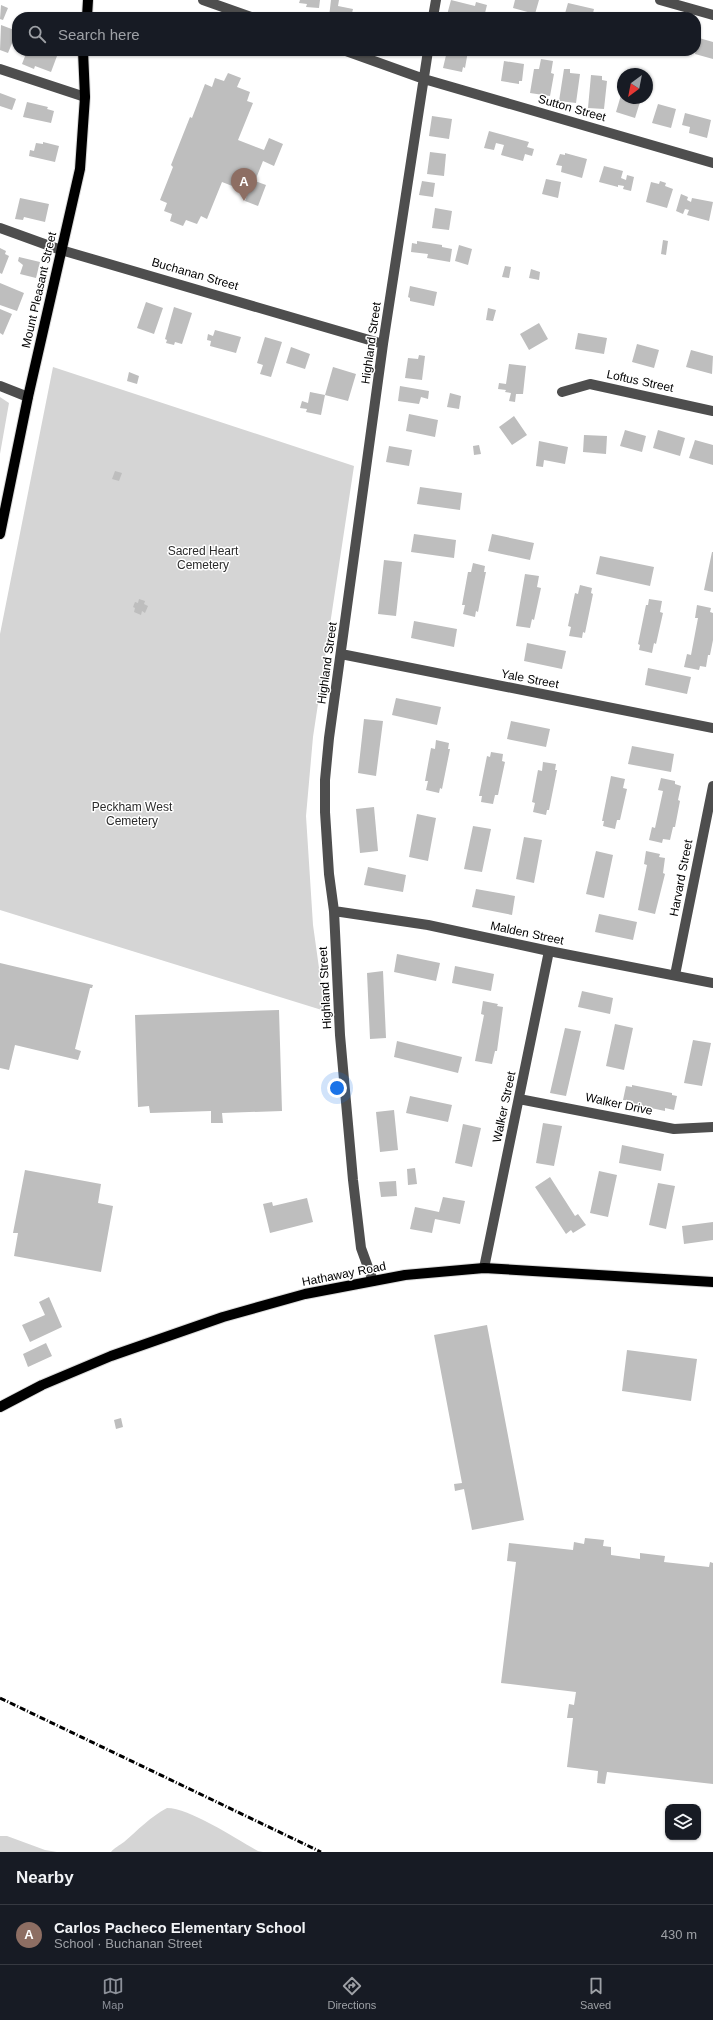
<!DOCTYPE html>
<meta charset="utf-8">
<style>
body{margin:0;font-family:Helvetica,sans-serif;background:#20242c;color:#f1f3f6}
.controls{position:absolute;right:12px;bottom:12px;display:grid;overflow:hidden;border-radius:8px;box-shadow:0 1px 3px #0004}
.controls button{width:36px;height:36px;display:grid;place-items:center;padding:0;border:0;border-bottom:1px solid #363941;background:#171b24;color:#f1f3f6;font:20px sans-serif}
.compass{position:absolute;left:617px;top:68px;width:36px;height:36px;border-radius:50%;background:#171b24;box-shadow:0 1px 3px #0004;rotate:212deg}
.you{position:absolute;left:337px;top:1088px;width:14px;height:14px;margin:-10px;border:3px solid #fff;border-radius:50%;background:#1a73e8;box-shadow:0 0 0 6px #1a73e833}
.badge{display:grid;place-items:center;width:26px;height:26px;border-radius:50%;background:#8c9099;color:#fff;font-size:13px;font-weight:700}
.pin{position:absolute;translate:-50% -33px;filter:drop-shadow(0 1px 2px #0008)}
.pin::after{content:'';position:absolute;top:21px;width:14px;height:12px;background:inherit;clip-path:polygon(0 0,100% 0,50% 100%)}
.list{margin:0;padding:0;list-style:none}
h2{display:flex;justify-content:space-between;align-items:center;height:52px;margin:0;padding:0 16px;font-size:17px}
h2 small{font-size:13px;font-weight:400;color:#9ea1a6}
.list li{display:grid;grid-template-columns:26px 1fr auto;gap:12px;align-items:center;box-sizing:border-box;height:60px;padding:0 16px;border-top:1px solid #363941}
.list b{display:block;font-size:15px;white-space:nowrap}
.list p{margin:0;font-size:13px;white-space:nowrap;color:#9ea1a6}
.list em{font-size:13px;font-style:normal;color:#9ea1a6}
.icon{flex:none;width:22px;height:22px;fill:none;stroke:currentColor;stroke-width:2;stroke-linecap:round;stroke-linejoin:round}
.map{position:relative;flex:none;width:713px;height:1852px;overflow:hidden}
.search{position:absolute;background:#171b24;box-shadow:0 1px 3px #0004;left:12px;right:12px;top:12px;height:44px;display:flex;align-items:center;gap:10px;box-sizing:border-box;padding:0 14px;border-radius:16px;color:#9ea1a6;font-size:15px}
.sheet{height:112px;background:#171b24}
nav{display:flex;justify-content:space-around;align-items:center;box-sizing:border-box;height:56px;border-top:1px solid #363941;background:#171b24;font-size:11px;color:#9ea1a6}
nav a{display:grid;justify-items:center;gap:2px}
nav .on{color:#8c9099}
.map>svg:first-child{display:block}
.green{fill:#d5d5d5}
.building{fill:#bebebe}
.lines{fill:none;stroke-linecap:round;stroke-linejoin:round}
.major-casing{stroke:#dbdbdb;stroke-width:12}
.minor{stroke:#4e4e4e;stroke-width:10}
.major{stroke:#000;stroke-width:10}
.rail{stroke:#000;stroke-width:3;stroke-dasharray:6 2 1 2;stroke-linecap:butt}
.labels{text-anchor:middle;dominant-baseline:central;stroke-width:3;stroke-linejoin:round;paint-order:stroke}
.street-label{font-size:12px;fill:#000;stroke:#fff}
.park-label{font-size:12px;fill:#2c2c2c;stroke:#fff}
</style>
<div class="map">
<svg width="713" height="1852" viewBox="0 0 713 1852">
<rect width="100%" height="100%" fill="#fff"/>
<path class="green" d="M53,367l301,99 -41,271 -7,79 7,109 12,86 -325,-101v-276z
M0,397l9,6 -9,51z
M167,1808c23,0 69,31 91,43l5,1h-152c4,-5 8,-6 13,-10 14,-12 26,-25 43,-34z
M0,1836h7l38,14 12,2h-57z"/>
<path class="building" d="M300,0h20l-1,8 -13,-1 1,-3 -8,-1z
M331,0h8l-1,6 15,3 -2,8h-22z
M451,0l24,6 1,-4 11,3 -3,12h-28l-9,-2z
M515,0h24l-4,14 -22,-6z
M568,3l26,6 -2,8h-28z
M1,5l7,3 -5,12 -3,-1z
M610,12l14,5h-15z
M1,25l16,6 -9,22 -8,-3z
M699,38l14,4v17l-18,-5z
M27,51h18l12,5 -6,16 -16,-6 -1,3 -12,-5z
M447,51h21l-3,17 -2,-1 -1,5 -19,-4z
M541,59l12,2 -2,12 3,1 -4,22 -20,-3 4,-24h5z
M504,61l20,3 -2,17h-3v3l-18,-3z
M564,69h6v4l10,1 -4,29 -17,-2z
M228,73l13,5 -4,9 13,5 -3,9 6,2 -15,37 26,10 5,-12 14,6 -9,22 -11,-5 -8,20 11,4 -8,21 -13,-5 3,-9 -26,-10 -15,37 -6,-3 -4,8 -11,-4 -3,6 -13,-5 2,-7 -8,-3 3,-8 -7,-3 13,-33 -2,-2 19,-48 2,1 13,-34 7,3 3,-9 9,3z
M591,75l11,1v4l5,1 -3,28 -16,-1z
M0,93l16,6 -4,11 -12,-4z
M621,95l2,3 17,4 -5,16 -19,-6z
M27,102l21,5 -1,2 7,2 -3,12 -28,-6z
M658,104l18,5 -5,19 -19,-5z
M685,113l26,7 -4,18 -18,-5 1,-6 -8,-2z
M432,116l20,3 -3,20 -20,-3z
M489,131l40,11 -2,5 7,2 -2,7 -7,-2 -2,7 -22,-6 3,-10 -8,-2 -2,7 -10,-2z
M43,142l16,4 -4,16 -26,-6 1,-6 4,1 2,-8 7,1z
M430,152l16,2 -2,22 -17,-2z
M565,153l22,6 -5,19 -21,-6 1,-6 -6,-1 4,-11 5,1z
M604,166l19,5 -2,7 5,2 1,-5 7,2 -3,14 -8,-2 1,-3 -6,-1v2l-19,-5z
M546,179l15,3 -3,16 -16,-4z
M422,181l13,2 -2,14 -14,-2z
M660,181l6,2 -1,3 8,3 -6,19 -21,-6 5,-20 8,2z
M681,194l7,3 -1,3 4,2 1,-4 21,4 -4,19 -22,-6 2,-5 -4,-1 -2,5 -7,-3z
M20,198l29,6 -4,18 -21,-5 -1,3 -8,-1z
M435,208l17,3 -3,19 -17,-2z
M663,240l5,1 -2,14 -5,-1z
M417,241l25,4v2l10,2 -2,13 -23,-4 1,-4 -17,-2 1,-9 5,1z
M459,245l13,4 -4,16 -13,-4z
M0,248l6,3 -1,3 4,2 -7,18 -2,-1z
M19,257l21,5 -4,16 -16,-4 3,-9 -5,-4z
M505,266l6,1 -2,11 -7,-1z
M531,269l9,3 -1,8 -10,-2z
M0,283l24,10 -7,18 -17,-6z
M410,286l27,6 -3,14 -24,-5v-3l-2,-1z
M146,302l17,6 -9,26 -17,-6z
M174,307l18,6 -10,31 -7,-2 -1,3 -8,-2 1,-3 -2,-1z
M488,308l8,2 -3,11 -7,-1z
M0,309l12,5 -9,21 -3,-2z
M539,323l9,16 -19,11 -9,-16z
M215,330l26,7 -5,16 -26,-7 1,-5 -4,-1 1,-6 5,2z
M578,333l29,5 -3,16 -29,-5z
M265,337l17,5 -11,35 -11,-3 3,-9 -6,-2z
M637,344l22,6 -5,18 -22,-6z
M291,347l19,7 -5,15 -19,-6z
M691,350l22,6 -1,18 -26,-7z
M419,355l6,1 -3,24 -17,-2 3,-20 10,1z
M509,364l17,2 -3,28h-7l-1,8 -6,-1 2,-8 -6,-1 1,-2 -8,-1 1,-6 7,1z
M333,367l23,7 -8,27 -23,-6z
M129,372l10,4 -2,8 -10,-3z
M400,386l29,5 -1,8 -7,-2 -2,7 -21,-3z
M310,392l15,3 -4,20 -15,-3 1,-3 -7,-1 2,-7 6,2z
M450,393l11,3 -2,13 -12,-2z
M409,414l29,6 -3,17 -29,-6z
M514,416l13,19 -15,10 -13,-18z
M625,430l21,6 -4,16 -22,-6z
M658,430l27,8 -5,18 -27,-8z
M584,435l23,1 -1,18 -23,-2z
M695,440l18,5v20l-24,-7z
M539,441l29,6 -3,17 -21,-4 -1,7 -7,-1z
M479,445l2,9 -7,1 -1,-9z
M389,446l23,4 -3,16 -23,-4z
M115,471l7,2 -3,8 -7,-2z
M420,487l42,6 -2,17 -43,-6z
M414,534l42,6 -2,18 -43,-6z
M492,534l42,9 -4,17 -42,-9z
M712,552h1v40l-9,-2z
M600,556l54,11 -4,19 -54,-12z
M384,560l18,2 -6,54 -18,-2z
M473,563l12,3 -1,6h2l-8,40 -2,-1 -1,6 -12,-3 2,-9h-3l6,-33h3z
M525,574l14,2 -2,11 4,1 -7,32 -2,-1 -2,9 -14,-2z
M580,585l12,3 -1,5 2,1 -8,39 -2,-1 -1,6 -13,-2 2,-9 -3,-1 7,-33 3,1z
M139,599l6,2 -1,3 4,2 -3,7 -3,-2 -1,4 -7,-3 1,-4 -2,-1 2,-5 3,1z
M649,599l13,2 -2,11 3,1 -7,31 -2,-1 -2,10 -13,-3 1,-5 -2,-1 8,-39h2z
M697,605l14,3 -1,4 3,1v27l-3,15h-2l-2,12 -6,-1 -1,4 -15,-3 3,-13 4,1 7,-37h-3z
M414,621l43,8 -3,18 -43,-9z
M527,643l39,8 -4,18 -38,-8z
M648,668l43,9 -4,17 -42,-9z
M396,698l45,9 -4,18 -45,-10z
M364,719l19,2 -7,55 -18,-3z
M511,721l39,8 -4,18 -39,-8z
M436,740l13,3 -1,6h2l-8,40 -2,-1 -1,5 -13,-3 2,-9h-3l6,-33 4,1z
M632,746l42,8 -3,18 -43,-8z
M491,752l12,2 -1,7 3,1 -7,33h-3l-2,9 -12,-2 1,-6h-3l8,-40 3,1z
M543,762l13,2 -1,6h2l-8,40h-2l-1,5 -13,-3 2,-9 -3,-1 6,-32 4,1z
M611,776l14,3 -2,9 4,1 -7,31h-3l-2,9 -12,-3 1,-5h-2z
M661,778l14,3v3l6,2 -3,14 2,1 -5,26h-2l-3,13 -7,-1 -1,4 -13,-3 3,-13 3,1 8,-37 -5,-1z
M374,807l4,44 -18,2 -4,-44z
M417,814l19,4 -8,43 -19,-4z
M473,826l18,3 -9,43 -18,-3z
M524,837l18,3 -8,43 -18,-4z
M596,851l17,4 -9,43 -18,-4z
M646,851l14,3 -1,3 6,1 -2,15 2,1 -10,40 -17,-4 9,-45 -3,-1z
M368,867l38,8 -3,17 -39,-7z
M476,889l39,7 -3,19 -40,-8z
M599,914l38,8 -4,18 -38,-8z
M397,954l43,9 -4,18 -42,-9z
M0,963l93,22 -1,3h-2l-15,61 6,2 -3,9 -63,-15 -6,25 -9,-2z
M455,966l39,8 -3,17 -39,-8z
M383,971l3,67 -16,1 -3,-66z
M582,991l31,7 -3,16 -32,-7z
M483,1001l15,3 -1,2 6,1 -6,44h-2l-3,13 -17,-3 9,-46 -3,-1z
M279,1010l3,101 -60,2 1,10h-12v-12l-61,2 -1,-7 -11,1 -3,-92z
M615,1024l18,4 -9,42 -18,-4z
M565,1028l16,3 -15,65 -16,-3z
M693,1040l18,3 -9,43 -18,-3z
M397,1041l65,16 -4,16 -64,-16z
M632,1085l40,8v2l5,1 -3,14 -9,-2v3l-33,-7 1,-3 -10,-1 3,-14 6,1z
M410,1096l42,9 -4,17 -42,-9z
M394,1110l4,40 -18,2 -4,-40z
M543,1123l19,3 -8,40 -18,-3z
M463,1124l18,4 -9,39 -17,-4z
M622,1145l42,9 -3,17 -42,-8z
M415,1168l2,16 -9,1 -1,-16z
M25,1170l76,14 -3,19 15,3 -12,66 -87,-16 4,-23h-5z
M599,1171l18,4 -9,42 -18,-4z
M550,1177l25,39 3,-2 8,11 -13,8 -2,-3 -5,4 -31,-47z
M396,1181l1,15 -16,1 -2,-15z
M658,1183l17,3 -9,43 -17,-4z
M443,1197l22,4 -5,23 -25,-5 -3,14 -22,-4 5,-22 24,5z
M307,1198l6,24 -43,11 -7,-29 9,-2 1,4z
M713,1222v18l-29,4 -2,-18z
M49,1297l13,30 -32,15 -8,-17 23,-10 -6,-13z
M487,1325l37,195 -52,10 -8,-41 -9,2 -1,-7 8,-1 -28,-148z
M46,1343l6,13 -24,11 -5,-13z
M627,1350l70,9 -6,42 -69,-10z
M121,1418l2,9 -7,2 -2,-9z
M585,1538l19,2 -1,6 8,1v8l29,4v-6l25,3 -1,6 45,5 1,-5 3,1v221l-106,-12 -2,12 -8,-1 1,-12 -31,-4 6,-49h-6l2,-14 5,1 2,-13 -75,-9 15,-121 -9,-1 2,-18 64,7 1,-8 10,2z"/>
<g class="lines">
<defs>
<path id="major" d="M87,17l1,-17
M0,534l28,-137 52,-228 5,-72 -2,-46
M0,1407l42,-22 69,-29 112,-39 82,-23 100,-19 79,-7 229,14"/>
</defs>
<use href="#major" class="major-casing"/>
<path class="minor" d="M203,0l48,17
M660,0l53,15
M433,17l3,-17
M346,51l78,28 289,84
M0,69l85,28
M0,228l61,22 322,94
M0,386l28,11
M562,392l28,-8 123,27
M341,654l372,74
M334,911l94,14 121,26 164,32
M675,975l38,-189
M519,1099l155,30 39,-2
M484,1268l65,-317
M373,1281l-12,-33 -8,-68 -13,-145 -6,-124 -5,-37 -4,-62v-32l4,-42 54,-394 45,-293"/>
<use href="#major" class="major"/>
<path class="rail" d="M0,1698l321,154"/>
</g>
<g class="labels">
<g class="street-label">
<text transform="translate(572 108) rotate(16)">Sutton Street</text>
<text transform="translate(195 274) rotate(16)">Buchanan Street</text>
<text transform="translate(39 290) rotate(-77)">Mount Pleasant Street</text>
<text transform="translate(371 343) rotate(-82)">Highland Street</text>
<text transform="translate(640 381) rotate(12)">Loftus Street</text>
<text transform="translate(327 663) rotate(-82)">Highland Street</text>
<text transform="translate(530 679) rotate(11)">Yale Street</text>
<text transform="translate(681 878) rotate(-79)">Harvard Street</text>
<text transform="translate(527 933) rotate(12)">Malden Street</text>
<text transform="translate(325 988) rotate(-93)">Highland Street</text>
<text transform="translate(619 1104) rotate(12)">Walker Drive</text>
<text transform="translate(504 1107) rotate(-78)">Walker Street</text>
<text transform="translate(344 1274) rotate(-11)">Hathaway Road</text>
</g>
<g class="park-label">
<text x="203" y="551">Sacred Heart<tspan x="203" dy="14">Cemetery</tspan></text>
<text x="132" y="807">Peckham West<tspan x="132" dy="14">Cemetery</tspan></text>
</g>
</g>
</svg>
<div class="controls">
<button><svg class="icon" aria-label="layers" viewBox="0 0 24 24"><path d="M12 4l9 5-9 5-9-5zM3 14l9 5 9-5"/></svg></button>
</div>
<svg class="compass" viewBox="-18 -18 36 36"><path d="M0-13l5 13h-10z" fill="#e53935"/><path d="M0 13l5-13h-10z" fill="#9ea1a6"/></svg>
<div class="you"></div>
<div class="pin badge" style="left:244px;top:201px;background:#8d6e63">A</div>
<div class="search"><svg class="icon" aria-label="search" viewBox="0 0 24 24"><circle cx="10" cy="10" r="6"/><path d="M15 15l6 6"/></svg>Search here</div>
</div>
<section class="sheet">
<h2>Nearby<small></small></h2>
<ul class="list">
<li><span class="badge" style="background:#8d6e63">A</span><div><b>Carlos Pacheco Elementary School</b><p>School · Buchanan Street</p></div><em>430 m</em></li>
</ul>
</section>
<nav>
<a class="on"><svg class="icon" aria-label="map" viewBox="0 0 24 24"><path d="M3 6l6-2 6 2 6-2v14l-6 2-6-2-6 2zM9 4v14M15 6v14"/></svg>Map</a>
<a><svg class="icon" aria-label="directions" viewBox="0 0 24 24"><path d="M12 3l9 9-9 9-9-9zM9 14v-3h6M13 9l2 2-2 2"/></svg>Directions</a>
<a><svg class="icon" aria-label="saved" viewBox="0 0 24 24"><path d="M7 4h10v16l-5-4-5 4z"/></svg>Saved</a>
</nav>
